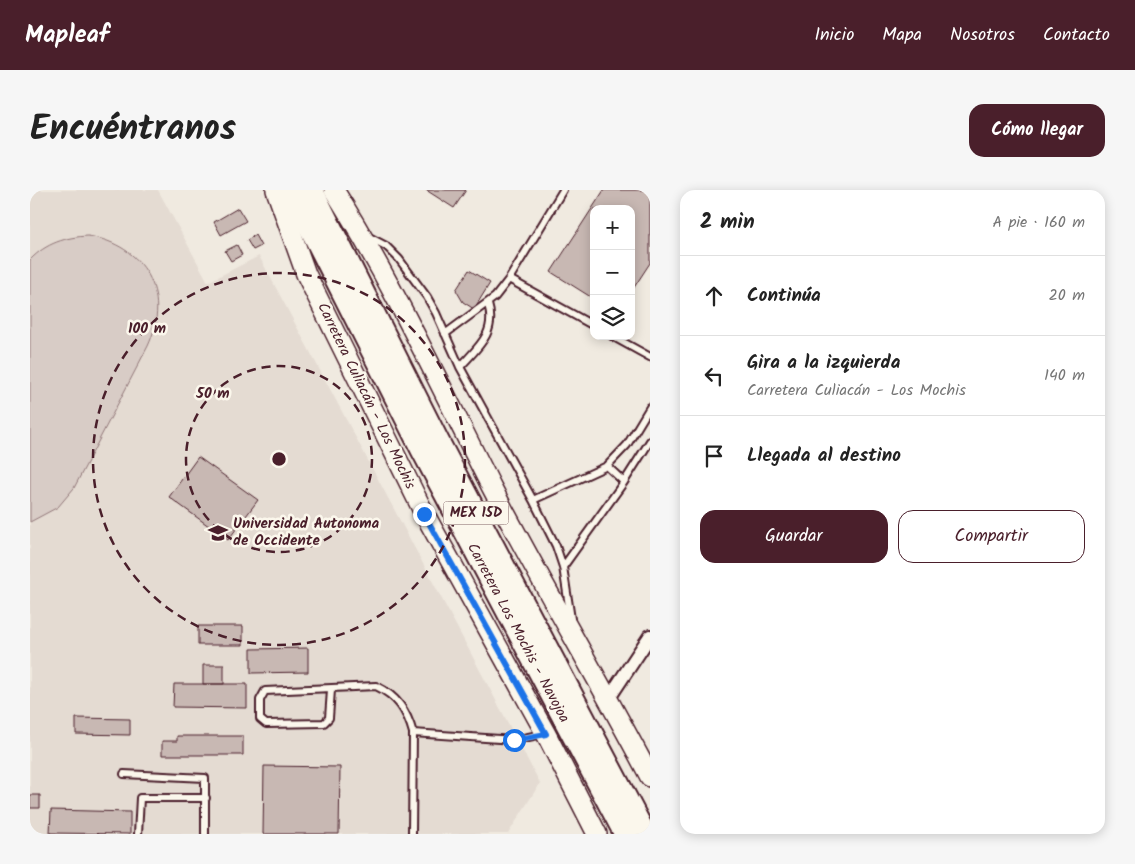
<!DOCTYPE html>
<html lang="es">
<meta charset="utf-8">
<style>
body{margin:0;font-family:Kalam,sans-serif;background:#f6f6f6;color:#222}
.controls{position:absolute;right:15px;top:15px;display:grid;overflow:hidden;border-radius:10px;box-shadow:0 2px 12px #0003}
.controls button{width:45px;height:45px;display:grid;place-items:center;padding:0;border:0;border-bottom:1px solid #e0e0e0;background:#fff;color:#222;font:25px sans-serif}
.stop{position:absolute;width:15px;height:15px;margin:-11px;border:4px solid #1a73e8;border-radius:50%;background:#fff}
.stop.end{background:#1a73e8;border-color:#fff;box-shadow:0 1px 5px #0008}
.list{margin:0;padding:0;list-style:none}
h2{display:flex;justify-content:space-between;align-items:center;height:65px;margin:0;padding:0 20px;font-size:21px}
h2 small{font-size:16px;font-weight:400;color:#767676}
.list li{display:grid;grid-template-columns:32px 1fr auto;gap:15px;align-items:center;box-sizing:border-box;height:80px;padding:0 20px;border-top:1px solid #e0e0e0}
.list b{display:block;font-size:19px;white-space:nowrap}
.list p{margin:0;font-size:16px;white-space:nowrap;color:#767676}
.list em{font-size:16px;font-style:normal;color:#767676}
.actions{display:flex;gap:10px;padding:15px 20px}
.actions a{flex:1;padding:11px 0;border:1px solid #4a1f2b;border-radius:15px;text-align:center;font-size:18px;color:#4a1f2b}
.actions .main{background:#4a1f2b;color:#fff}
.icon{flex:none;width:28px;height:28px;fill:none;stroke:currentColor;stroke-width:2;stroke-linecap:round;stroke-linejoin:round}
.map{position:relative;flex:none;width:620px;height:644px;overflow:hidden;border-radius:15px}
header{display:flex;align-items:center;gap:30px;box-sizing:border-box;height:70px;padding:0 25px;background:#4a1f2b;color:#fff}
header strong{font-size:24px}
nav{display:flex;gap:28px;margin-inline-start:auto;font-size:18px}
.intro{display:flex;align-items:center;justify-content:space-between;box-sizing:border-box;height:120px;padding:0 30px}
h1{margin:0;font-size:35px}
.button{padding:12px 22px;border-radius:15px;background:#4a1f2b;color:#fff;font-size:18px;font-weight:700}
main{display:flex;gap:30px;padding:0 30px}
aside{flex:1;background:#fff;border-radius:15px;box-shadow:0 2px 12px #0003}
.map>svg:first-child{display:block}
.built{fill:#e4dbd2}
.green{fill:#d8ccc6;stroke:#917678}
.building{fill:#c8b8b3;stroke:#4a1f2b}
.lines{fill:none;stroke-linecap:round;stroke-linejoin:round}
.lane-casing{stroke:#4a1f2b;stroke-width:10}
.street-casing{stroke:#4a1f2b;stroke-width:16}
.primary-casing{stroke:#4a1f2b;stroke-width:22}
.highway-casing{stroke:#4a1f2b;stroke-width:25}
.lane{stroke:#fbf7ec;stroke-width:6}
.street{stroke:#fbf7ec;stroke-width:12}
.primary{stroke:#fbf7ec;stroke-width:19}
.highway{stroke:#fbf7ec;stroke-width:21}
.route{stroke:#1a73e8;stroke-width:6}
.ring{fill:none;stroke:#4a1f2b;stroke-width:2.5;stroke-dasharray:9 6}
.labels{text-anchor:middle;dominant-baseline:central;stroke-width:5;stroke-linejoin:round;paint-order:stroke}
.shield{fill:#fbf7ec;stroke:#7f6065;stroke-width:1}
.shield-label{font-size:14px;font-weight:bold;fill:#4a1f2b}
.street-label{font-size:15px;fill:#4a1f2b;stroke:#fbf7ec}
.poi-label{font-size:15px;font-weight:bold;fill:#4a1f2b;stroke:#fbf7ec;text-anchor:start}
.centre{fill:#4a1f2b;stroke:#fbf7ec;stroke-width:2.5}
.ring-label{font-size:15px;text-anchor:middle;font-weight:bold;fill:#4a1f2b;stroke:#fbf7ec;stroke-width:5;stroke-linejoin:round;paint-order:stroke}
</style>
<header>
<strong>Mapleaf</strong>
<nav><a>Inicio</a><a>Mapa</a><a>Nosotros</a><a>Contacto</a></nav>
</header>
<div class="intro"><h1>Encuéntranos</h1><a class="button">Cómo llegar</a></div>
<main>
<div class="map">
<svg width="620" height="644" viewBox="0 0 620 644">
<rect width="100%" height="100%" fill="#f0eae0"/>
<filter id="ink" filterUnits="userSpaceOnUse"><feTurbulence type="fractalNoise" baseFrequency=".02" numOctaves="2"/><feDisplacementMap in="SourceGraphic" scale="10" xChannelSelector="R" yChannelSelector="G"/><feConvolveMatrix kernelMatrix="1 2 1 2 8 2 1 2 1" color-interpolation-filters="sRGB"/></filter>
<g filter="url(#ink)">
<path class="built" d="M0,0h128l50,92 51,-26 281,527 -32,51h-478z"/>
<path class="green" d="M58,46c57,9 84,58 60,110l-74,142 -16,19 -28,15v-262c16,-17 36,-23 58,-24z"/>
<path class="building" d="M396,0h40l-12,18z
M574,0h46v73l-19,29v-83h-37v90l-43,-27z
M208,18l8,13 -25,14 -7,-13z
M225,45l6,11 -8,4 -6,-10z
M207,55l5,10 -11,6 -6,-10z
M439,80l21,13 -16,26 -11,-7 -7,-12z
M168,267l60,43 -30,40 -59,-43z
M168,436h45v19h-45z
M278,458v24l-57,1v-24z
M173,475h21v19h-21z
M144,494h73v24l-74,-1z
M46,528l54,1v16l-54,-1z
M147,546h66v19h-81v-14h15z
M234,576l76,1 -1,67h-76z
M0,605h10v13h-10z
M21,620l79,2v22l-80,-1z"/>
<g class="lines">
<defs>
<path id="lane" d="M337,46l19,10 13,13 28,38 9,16 24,54 73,133 23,46 7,21 8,52
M479,89l85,47
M415,144l50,-37 14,-18 54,-89
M582,146l38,21
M430,177c18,-20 37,-34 28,-63
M577,276l17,16
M503,310l74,-34 20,-21 23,-38
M533,377l61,-85 26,-41
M301,500l-2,28 -5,5 -58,1 -6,-5v-19l5,-9 111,-5c21,10 31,25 37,47l-1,101
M383,543l101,7 29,-6
M94,584l81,4v56
M108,644l2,-36h66"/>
<path id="street" d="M579,508l41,-62"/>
<path id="primary" d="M246,0l30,84 118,239 122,221 51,100
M304,0c60,95 107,198 158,298 51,98 107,192 158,289"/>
<path id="highway" d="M261,0l131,260 203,384
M282,0l126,251 207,393"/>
</defs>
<use href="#lane" class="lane-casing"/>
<use href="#street" class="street-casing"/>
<use href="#primary" class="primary-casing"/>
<use href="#highway" class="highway-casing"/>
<use href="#lane" class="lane"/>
<use href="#street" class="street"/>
<use href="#primary" class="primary"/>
<use href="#highway" class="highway"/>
</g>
</g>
<g class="lines" filter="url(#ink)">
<path class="route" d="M394,324l122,220 -32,6"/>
</g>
<g class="ring">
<circle cx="249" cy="269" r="93"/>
<circle cx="249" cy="269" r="186"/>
</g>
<defs>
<symbol id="university-bare" viewBox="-9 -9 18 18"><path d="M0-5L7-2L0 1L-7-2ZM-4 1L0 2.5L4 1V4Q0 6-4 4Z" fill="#4a1f2b" stroke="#fbf7ec" stroke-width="2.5" paint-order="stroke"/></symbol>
</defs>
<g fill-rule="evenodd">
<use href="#university-bare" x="174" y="329" width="28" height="28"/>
</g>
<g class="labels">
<rect class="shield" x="413.5" y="311.5" width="65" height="23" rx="4"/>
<g class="shield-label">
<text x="446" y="323">MEX 15D</text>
</g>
<g class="street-label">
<text transform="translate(336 206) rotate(64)">Carretera Culiacán - Los Mochis</text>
<text transform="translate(488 443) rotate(62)">Carretera Los Mochis - Navojoa</text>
</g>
<g class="poi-label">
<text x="203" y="334">Universidad Autonoma<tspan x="203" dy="17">de Occidente</tspan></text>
</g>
</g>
<circle cx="249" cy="269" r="8" class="centre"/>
<g class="ring-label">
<text x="117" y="143">100 m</text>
<text x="183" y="208">50 m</text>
</g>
</svg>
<div class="controls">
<button>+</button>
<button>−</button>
<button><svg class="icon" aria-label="layers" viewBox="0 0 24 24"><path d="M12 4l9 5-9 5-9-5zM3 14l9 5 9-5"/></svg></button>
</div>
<div class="stop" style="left:484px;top:550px"></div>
<div class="stop end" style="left:394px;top:324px"></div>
</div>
<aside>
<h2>2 min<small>A pie · 160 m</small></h2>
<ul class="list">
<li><svg class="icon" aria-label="ahead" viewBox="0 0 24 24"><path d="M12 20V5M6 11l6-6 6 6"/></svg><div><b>Continúa</b></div><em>20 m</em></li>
<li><svg class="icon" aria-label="left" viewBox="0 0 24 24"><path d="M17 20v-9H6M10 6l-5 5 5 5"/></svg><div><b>Gira a la izquierda</b><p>Carretera Culiacán - Los Mochis</p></div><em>140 m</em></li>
<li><svg class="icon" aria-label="arrive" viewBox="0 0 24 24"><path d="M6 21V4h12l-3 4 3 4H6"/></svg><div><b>Llegada al destino</b></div></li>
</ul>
<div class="actions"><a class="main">Guardar</a><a>Compartir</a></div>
</aside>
</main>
